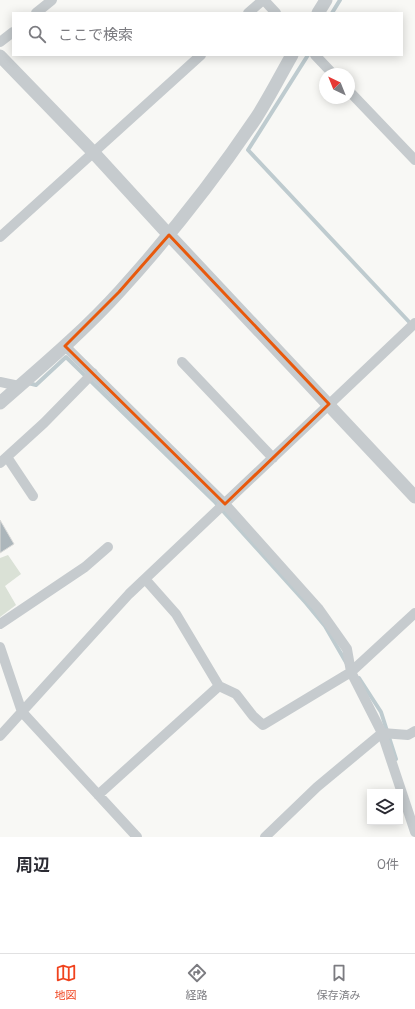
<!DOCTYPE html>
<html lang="ja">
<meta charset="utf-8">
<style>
body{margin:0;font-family:"DM Sans","Noto Sans JP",sans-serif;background:#f2f2f3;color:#2b2b33}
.controls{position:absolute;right:12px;bottom:12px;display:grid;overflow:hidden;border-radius:0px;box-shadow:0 2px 10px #0003}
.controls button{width:36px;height:36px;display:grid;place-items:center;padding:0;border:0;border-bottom:1px solid #e1e1e2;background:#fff;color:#2b2b33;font:20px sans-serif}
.compass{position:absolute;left:319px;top:68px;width:36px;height:36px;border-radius:50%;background:#fff;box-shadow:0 2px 10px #0003;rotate:317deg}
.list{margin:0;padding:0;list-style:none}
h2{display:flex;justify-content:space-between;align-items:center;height:52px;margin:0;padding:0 16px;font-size:17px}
h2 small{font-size:13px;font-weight:400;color:#7c7c81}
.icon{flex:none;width:22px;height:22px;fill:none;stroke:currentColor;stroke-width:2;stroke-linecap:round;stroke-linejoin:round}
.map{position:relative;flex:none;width:415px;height:837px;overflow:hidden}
.search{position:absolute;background:#fff;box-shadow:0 2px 10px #0003;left:12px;right:12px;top:12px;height:44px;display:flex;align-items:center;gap:10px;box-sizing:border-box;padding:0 14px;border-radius:0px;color:#7c7c81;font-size:15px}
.sheet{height:116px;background:#fff}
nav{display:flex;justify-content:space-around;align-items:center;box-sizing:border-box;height:56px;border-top:1px solid #e1e1e2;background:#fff;font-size:11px;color:#7c7c81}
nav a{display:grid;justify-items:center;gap:2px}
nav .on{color:#f0431e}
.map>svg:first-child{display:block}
.green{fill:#dae1d6}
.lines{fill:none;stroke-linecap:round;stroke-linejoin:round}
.stream{stroke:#becbcf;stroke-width:4}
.building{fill:#acb6bb;stroke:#dadad8}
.minor{stroke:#c6cbce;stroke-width:10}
.tertiary{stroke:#c6cbce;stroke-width:13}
.marked{fill:none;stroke:#e8590c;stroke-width:3;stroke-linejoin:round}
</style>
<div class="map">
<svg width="415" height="837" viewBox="0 0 415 837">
<rect width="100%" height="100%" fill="#f8f8f5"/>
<path class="green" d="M8,555l13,19 -16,12 11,19 -16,12v-59z"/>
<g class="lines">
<path class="stream" d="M332,13l8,-13
M308,55l-60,95 164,175
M28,383l8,2 30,-28 148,144 92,102 19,23 22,38
M359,678l22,34 15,47"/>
</g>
<path class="building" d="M0,520l14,24 -14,9z"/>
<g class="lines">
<path class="minor" d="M264,0l12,13
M36,13l16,-13
M248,13l15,-13
M0,42l13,-10
M315,55l18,19
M349,91l66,69
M0,237l201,-182
M65,346l160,158 93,104 29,41 4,23 31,61 33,99
M182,362l91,96
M0,382l19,4
M7,457l26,39
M0,463l44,-40 49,-50
M145,579l31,35 43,72
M0,624l85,-57 23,-20
M0,647l22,65 115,125
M0,736l129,-142 286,-271
M98,795l121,-109 17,8 17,22 10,9 88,-53 64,-59
M265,837l52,-50 65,-54 26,2 7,-4"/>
<path class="tertiary" d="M318,13l8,-13
M0,56l93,96 76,83 246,262
M0,403c41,-36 83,-71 120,-112 49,-54 95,-112 136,-173 13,-20 24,-42 36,-63"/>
</g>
<path class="marked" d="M169,235l160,169 -104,100 -160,-158 54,-54z"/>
</svg>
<div class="controls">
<button><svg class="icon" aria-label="layers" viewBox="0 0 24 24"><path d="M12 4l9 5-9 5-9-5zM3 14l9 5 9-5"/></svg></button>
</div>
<svg class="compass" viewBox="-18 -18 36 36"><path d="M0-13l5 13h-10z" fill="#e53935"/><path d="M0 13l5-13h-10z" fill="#7c7c81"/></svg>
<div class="search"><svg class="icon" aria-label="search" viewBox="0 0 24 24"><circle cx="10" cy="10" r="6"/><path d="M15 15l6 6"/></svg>ここで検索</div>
</div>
<section class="sheet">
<h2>周辺<small>0件</small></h2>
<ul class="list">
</ul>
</section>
<nav>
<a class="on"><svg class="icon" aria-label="map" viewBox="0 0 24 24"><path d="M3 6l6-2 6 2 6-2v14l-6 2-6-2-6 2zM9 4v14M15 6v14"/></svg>地図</a>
<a><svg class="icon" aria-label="directions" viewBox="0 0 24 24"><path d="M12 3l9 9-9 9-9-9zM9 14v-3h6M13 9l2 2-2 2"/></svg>経路</a>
<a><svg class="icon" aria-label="saved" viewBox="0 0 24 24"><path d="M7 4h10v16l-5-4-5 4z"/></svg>保存済み</a>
</nav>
